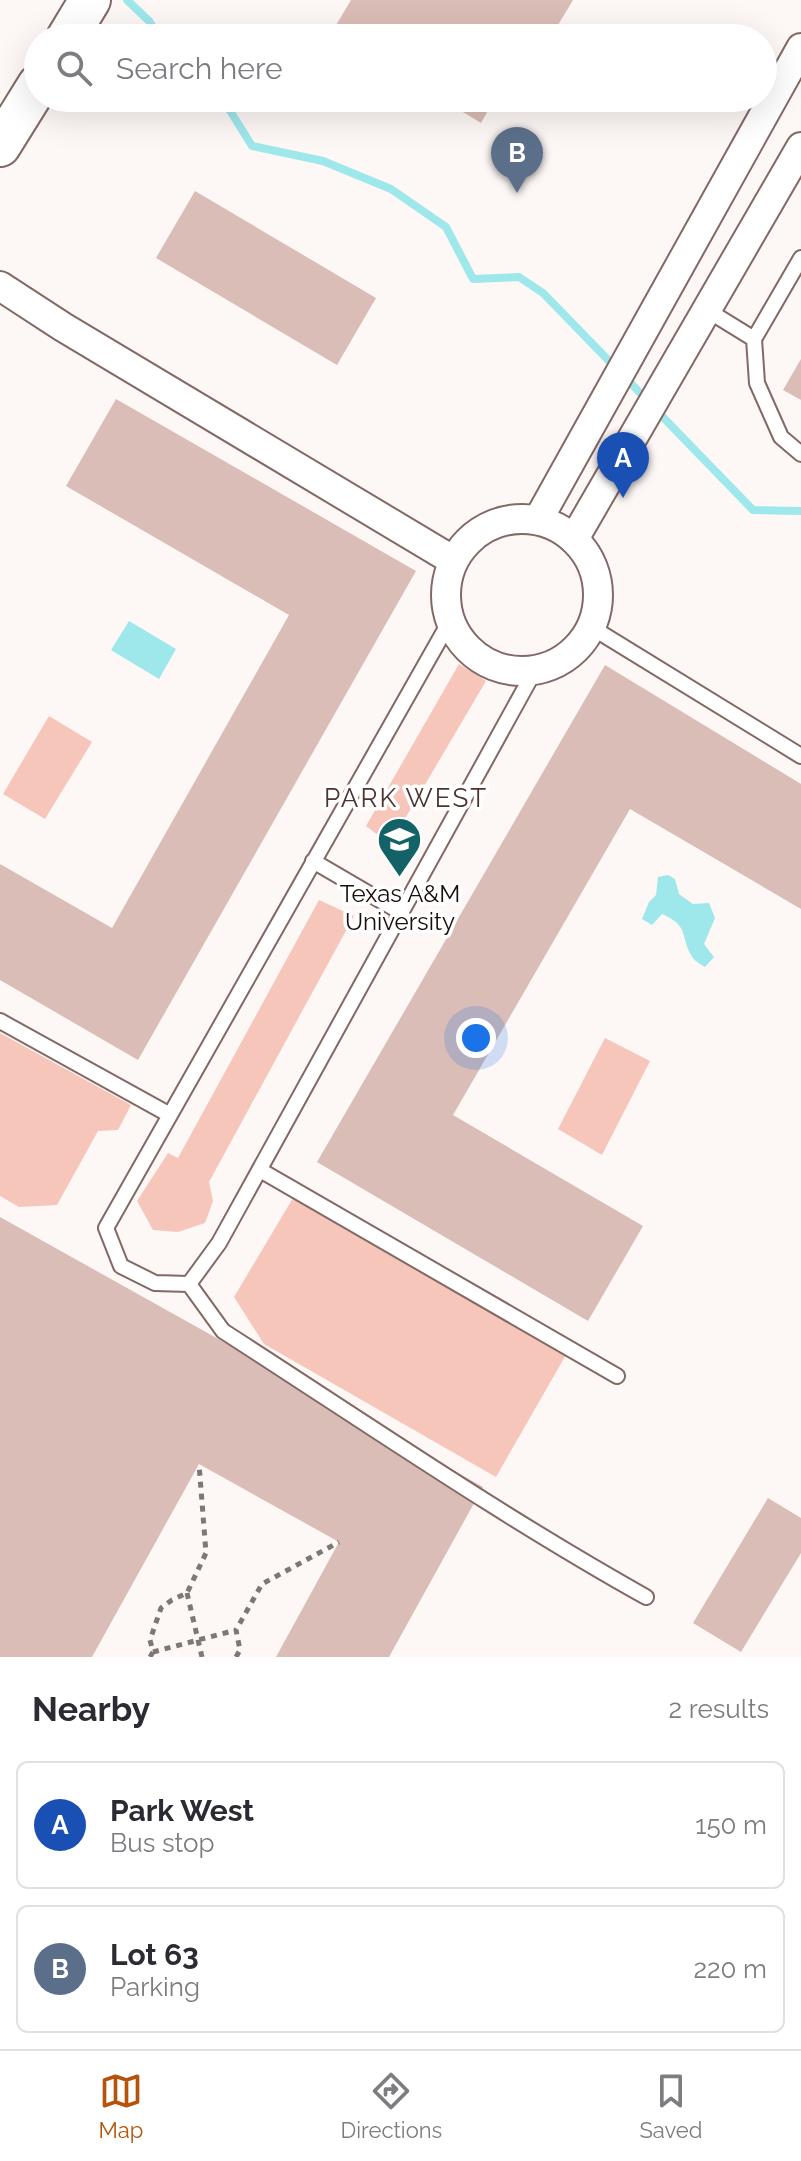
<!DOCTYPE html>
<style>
body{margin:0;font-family:Raleway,sans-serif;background:#f7f7f7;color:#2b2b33}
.you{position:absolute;left:476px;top:1038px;width:28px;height:28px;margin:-20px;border:6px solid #fff;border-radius:50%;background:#1a73e8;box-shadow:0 0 0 12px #1a73e833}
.badge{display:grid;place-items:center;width:52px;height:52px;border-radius:50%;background:#b45309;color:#fff;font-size:26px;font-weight:700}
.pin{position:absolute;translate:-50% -66px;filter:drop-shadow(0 2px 4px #0008)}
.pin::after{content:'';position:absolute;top:42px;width:28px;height:24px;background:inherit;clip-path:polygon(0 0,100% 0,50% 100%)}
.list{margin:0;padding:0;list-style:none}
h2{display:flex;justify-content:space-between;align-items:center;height:104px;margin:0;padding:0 32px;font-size:34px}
h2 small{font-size:26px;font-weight:400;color:#7c7c81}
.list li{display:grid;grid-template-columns:52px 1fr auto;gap:24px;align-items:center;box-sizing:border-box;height:128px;margin:0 16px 16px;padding:0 16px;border:2px solid #e1e1e2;border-radius:12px}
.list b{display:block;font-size:30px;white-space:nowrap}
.list p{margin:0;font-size:26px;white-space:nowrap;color:#7c7c81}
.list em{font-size:26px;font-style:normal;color:#7c7c81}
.icon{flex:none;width:44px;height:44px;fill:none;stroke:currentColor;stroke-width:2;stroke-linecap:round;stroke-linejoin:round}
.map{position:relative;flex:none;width:801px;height:1657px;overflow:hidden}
.search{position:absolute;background:#fff;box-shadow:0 8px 32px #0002;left:24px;right:24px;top:24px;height:88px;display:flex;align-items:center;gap:20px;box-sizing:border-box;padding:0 28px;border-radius:44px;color:#7c7c81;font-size:30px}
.sheet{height:392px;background:#fff}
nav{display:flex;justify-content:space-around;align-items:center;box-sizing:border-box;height:112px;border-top:2px solid #e1e1e2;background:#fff;font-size:22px;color:#7c7c81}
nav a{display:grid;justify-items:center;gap:4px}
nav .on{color:#b45309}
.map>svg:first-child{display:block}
.green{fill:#f7c6ba}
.water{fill:#9ee7eb}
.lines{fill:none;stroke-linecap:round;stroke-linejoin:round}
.stream{stroke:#9ee7eb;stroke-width:8}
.building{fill:#dabdb6}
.lane-casing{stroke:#836963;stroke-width:18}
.street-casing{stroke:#836963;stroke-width:32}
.secondary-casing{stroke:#836963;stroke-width:44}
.path{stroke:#7f7775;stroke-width:5;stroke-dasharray:6 6;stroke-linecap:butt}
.lane{stroke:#fff;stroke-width:14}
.street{stroke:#fff;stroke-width:28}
.secondary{stroke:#fff;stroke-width:40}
.labels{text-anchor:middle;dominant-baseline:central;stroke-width:7;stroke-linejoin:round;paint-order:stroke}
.poi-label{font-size:24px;fill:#180f0c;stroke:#fff}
.neighbourhood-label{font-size:26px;letter-spacing:2px;fill:#4c352f;stroke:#fff}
</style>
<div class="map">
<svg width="801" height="1657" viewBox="0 0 801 1657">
<rect width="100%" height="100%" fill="#fdf7f6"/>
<path class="green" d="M459,664l27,17 -96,163 -24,-18z
M49,716l43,26 -47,77 -42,-25z
M319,900l35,16 -145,266 4,19 -8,22 -27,9 -25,-2 -16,-29 31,-48 10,5z
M0,1033l131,72 -13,25 -20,1 -41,74 -38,2 -19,-11z
M605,1038l45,23 -48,94 -44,-26z
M293,1198l274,155 -71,124 -232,-133 -30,-47z"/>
<path class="water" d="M129,621l47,28 -17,30 -48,-29z
M668,875l7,4 4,15 14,10 16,-1 6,15 -11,26 10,13 -9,10c-5,-3 -12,-7 -14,-12 -11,-21 -2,-29 -29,-41l-10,11 -10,-6 7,-17 7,-7 2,-18z"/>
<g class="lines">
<path class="stream" d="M127,0l22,21 11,17
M210,98l19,11 23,37 71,15 68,28 55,38 27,52 46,-2 24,16 104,107
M656,410l97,100 48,1"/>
</g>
<path class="building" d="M351,0h222l-18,30 -20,-6 -8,14h-185l-10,-6z
M440,98h55l-14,25z
M195,191l181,107 -39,67 -181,-107z
M801,359v41l-18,-10z
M116,399l300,172 -278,489 -138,-80v-116l112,64 177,-313 -223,-129z
M605,665l196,119v125l-171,-100 -177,306 190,111 -55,95 -271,-159z
M0,1217l483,270 -94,170h-113l63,-115 -140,-78 -107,193h-92z
M768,1498l33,20v35l-60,99 -48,-29z"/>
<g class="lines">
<defs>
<path id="lane" d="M801,258l-47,81 3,44 24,54 20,17
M707,310l47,29
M450,621l-344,607 15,38 34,17 34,1 30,-41 316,-573
M591,627l210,129
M313,861l89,52
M0,1021l170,94
M260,1170l357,206
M189,1284l34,47c140,90 278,185 423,266"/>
<path id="street" d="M0,286l63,41 391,234
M446 595a76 76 0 1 1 152 0a76 76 0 1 1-152 0Z
M538,520l263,-472
M574,539l227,-392"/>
<path id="secondary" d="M67,38l23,-38
M0,146l38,-61"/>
</defs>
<use href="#lane" class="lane-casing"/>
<use href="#street" class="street-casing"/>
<use href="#secondary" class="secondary-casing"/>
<path class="path" d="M187,1593l15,64
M153,1652l83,-22
M150,1657l3,-5 -3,-12 11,-32 11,-8 15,-7 19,-40 -7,-89
M236,1657l4,-7 -4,-20 26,-46 77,-42"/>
<use href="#lane" class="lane"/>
<use href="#street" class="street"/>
<use href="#secondary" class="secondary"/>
</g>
<defs>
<symbol id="university-pin" viewBox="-11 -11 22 30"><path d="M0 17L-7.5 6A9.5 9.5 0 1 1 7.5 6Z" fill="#126267" stroke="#fff"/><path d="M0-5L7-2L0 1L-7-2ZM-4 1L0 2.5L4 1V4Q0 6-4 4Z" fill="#fff"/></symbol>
</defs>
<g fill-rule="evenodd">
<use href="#university-pin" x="374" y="814" width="51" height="69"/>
</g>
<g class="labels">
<g class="poi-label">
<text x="400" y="893">Texas A&amp;M<tspan x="400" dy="28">University</tspan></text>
</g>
<g class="neighbourhood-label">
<text x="406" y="798">PARK WEST</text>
</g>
</g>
</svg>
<div class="you"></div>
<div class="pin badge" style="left:623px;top:498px;background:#1a4fb4">A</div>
<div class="pin badge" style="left:517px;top:193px;background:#5c6f8a">B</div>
<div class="search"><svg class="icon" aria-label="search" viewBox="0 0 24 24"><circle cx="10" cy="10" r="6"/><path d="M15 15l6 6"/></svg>Search here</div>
</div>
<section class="sheet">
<h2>Nearby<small>2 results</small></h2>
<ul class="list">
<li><span class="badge" style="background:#1a4fb4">A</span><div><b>Park West</b><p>Bus stop</p></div><em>150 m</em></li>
<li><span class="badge" style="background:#5c6f8a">B</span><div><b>Lot 63</b><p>Parking</p></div><em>220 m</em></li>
</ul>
</section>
<nav>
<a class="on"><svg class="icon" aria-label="map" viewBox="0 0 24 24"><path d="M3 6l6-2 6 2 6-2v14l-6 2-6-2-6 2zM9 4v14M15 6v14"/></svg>Map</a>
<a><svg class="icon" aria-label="directions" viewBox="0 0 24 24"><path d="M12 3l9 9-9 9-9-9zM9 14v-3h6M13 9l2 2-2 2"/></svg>Directions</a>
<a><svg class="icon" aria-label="saved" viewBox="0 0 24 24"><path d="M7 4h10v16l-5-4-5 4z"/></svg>Saved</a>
</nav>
